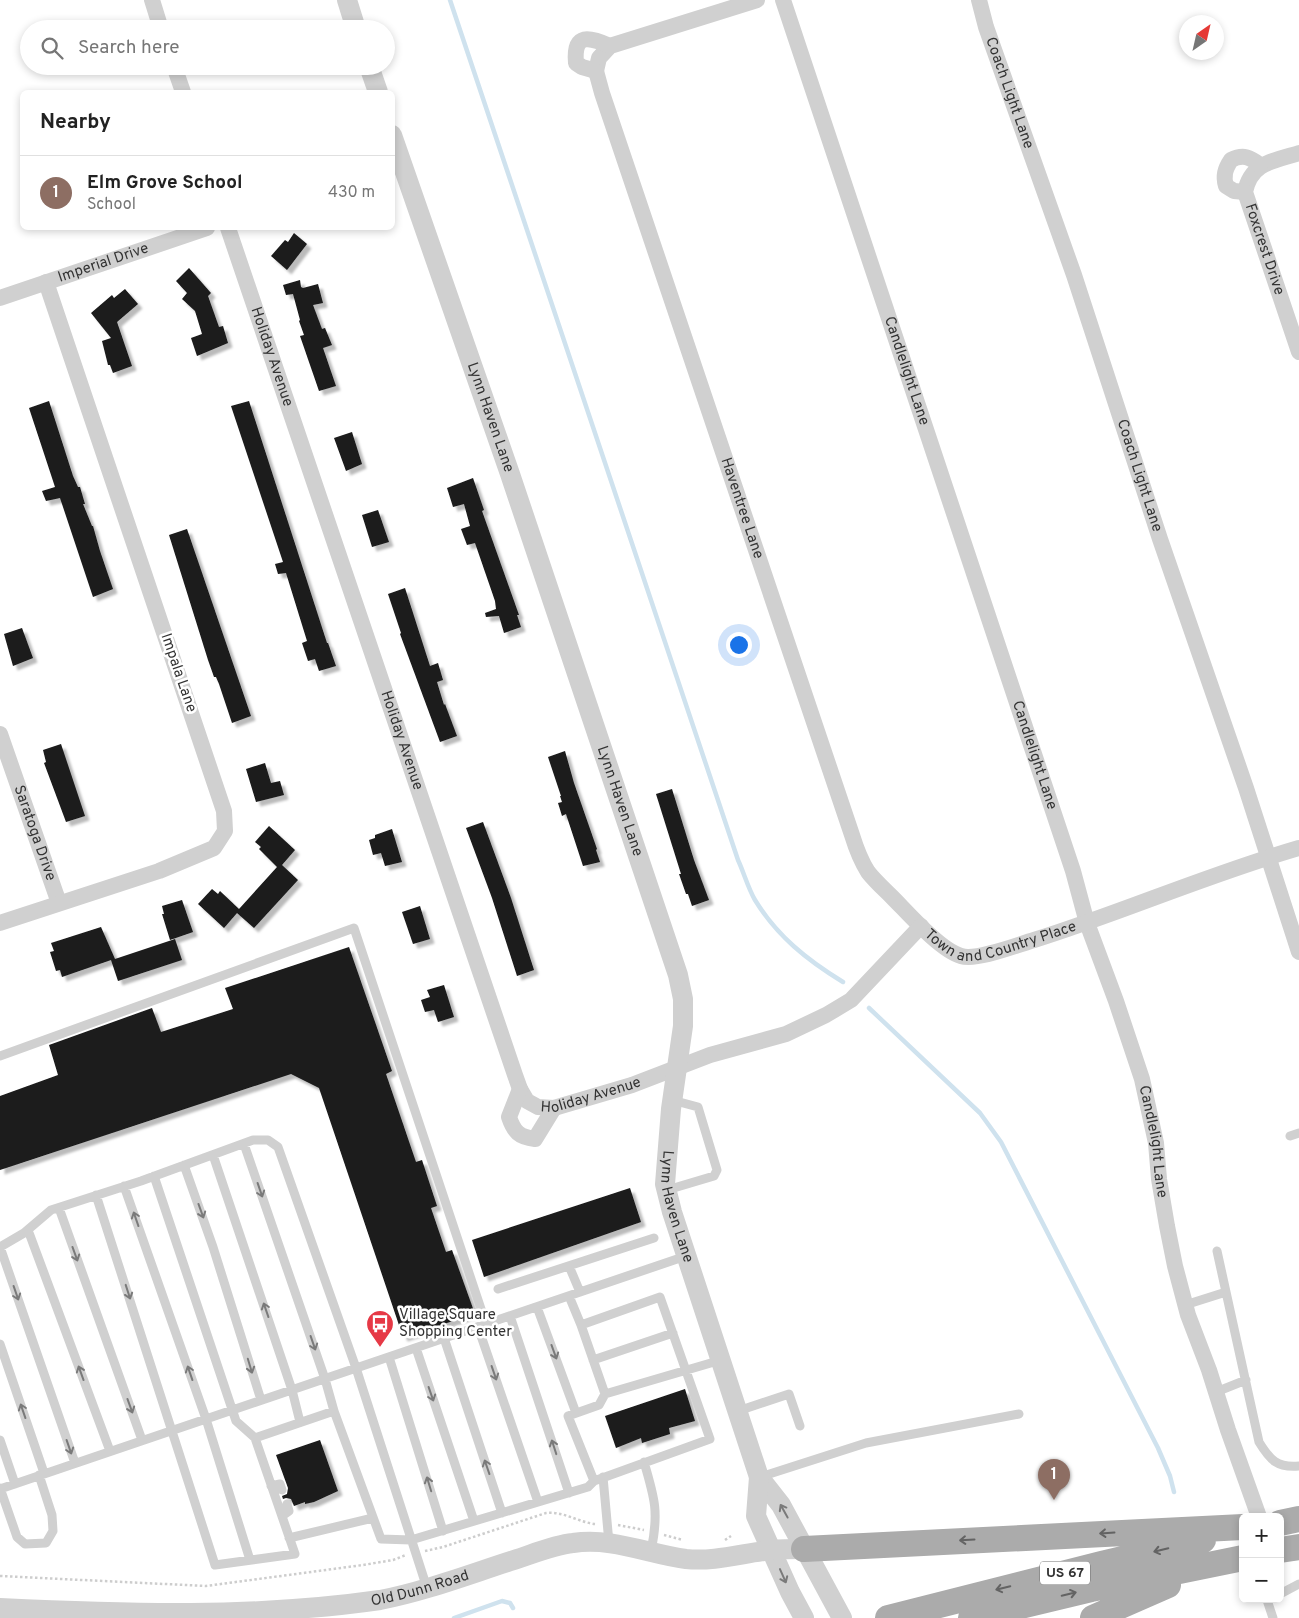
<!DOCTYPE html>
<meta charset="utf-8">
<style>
body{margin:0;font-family:Overpass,sans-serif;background:#f6f6f6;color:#222}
.controls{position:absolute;right:15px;bottom:15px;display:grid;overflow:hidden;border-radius:8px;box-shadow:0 2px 8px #0003}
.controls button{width:45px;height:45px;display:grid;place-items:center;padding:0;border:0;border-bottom:1px solid #e0e0e0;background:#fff;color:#222;font:25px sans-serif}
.compass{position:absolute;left:1179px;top:15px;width:45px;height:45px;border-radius:50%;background:#fff;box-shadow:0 2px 8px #0003;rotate:34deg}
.you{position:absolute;left:738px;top:644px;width:18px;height:18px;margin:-12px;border:4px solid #fff;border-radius:50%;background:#1a73e8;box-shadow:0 0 0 8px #1a73e833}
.badge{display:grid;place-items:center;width:32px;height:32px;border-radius:50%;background:#e63946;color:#fff;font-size:16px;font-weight:700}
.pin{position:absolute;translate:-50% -41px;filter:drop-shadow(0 1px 2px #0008)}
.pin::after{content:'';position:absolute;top:26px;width:18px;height:15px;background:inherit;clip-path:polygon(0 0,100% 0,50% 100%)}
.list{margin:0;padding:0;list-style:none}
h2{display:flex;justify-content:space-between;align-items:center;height:65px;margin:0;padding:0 20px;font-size:21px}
h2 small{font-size:16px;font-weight:400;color:#767676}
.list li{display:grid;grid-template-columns:32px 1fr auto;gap:15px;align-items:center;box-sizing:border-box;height:75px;padding:0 20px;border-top:1px solid #e0e0e0}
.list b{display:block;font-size:19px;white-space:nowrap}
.list p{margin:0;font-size:16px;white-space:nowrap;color:#767676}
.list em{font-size:16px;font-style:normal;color:#767676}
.icon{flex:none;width:28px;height:28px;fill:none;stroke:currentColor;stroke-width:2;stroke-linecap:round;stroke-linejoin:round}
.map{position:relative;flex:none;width:1299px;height:1618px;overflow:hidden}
.search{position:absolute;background:#fff;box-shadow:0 2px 8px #0003;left:20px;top:20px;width:375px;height:55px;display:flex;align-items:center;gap:12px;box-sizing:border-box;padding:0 18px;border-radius:28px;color:#767676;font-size:19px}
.panel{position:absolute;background:#fff;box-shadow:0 2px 8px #0003;left:20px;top:90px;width:375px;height:140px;border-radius:8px}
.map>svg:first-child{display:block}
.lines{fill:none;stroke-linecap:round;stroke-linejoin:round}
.stream{stroke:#cfe2ee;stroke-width:4.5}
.building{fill:#1a1a1a;filter:url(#shadow)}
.path{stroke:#cdcdcd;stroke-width:2.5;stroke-dasharray:2.5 2.5;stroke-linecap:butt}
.service{stroke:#d0d0d0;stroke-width:9}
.minor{stroke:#d0d0d0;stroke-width:16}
.tertiary{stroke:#d0d0d0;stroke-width:20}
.primary{stroke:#ababab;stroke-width:26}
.oneway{stroke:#7a7a7a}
.oneway2{stroke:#636363}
.labels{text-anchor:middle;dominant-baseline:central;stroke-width:5;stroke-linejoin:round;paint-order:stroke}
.shield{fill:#fff;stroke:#707070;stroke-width:1}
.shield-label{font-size:14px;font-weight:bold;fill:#333}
.street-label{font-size:15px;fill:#333;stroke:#fff}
.poi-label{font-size:15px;fill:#333;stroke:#fff;text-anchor:start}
</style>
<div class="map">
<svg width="1299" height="1618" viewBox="0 0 1299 1618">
<defs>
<filter id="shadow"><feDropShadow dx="4.5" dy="4.5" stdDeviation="1" flood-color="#0004"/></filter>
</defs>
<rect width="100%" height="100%" fill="#fff"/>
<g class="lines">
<path class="stream" d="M450,0l288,860c6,13 10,28 17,40 22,36 52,60 88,82
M869,1008l111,105 21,29 157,306 12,28 4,16
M454,1618l48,-17 8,2 3,5"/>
</g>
<path class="building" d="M294,233l13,11 -20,26 -16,-14 14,-16 3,2z
M189,268l22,25 -3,3 11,31 4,-1 5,17 -31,13 -6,-18 11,-4 -7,-23 -13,-12 5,-6 -11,-12z
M300,280l1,7 2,1 15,-4 5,19 -10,2 9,24 3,-1 7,17 -9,3 13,38 -17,5 -19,-55 4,-1 -5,-14 1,-1 -7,-26 -7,1 -3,-10z
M125,289l13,15 -21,18 15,44 -19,7 -3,-8h-2l-6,-24 9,-3 -20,-25 21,-18 2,3z
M49,401l24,75 5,11h2l5,17h-2l9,22h1l7,25 13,38 -20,8 -33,-99 -14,3 -4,-10 13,-4 -26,-79z
M249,401l78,242h1l8,23 -17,5 -4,-12 -7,2 -6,-18 5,-2 -21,-68 -8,1 -3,-10 8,-2 -52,-156z
M352,432l10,32 -16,7 -12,-33z
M473,478l11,32 -2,1 37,104h-2l4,12 -17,6 -5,-17 -13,1 -1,-4 11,-4 -1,-8 -20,-58 -8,2 -6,-16 9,-3 -6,-22 -11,3 -6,-19z
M378,510l11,32 -17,5 -10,-32z
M187,529l64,187 -19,7 -13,-39 -3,-7h-2l-6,-17 -39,-125z
M405,588l25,78 8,-3 5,17 -6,2 7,23 1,-1 12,32 -17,6 -40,-108 1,-1 -13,-39z
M22,628l11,30 -20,8 -9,-32z
M61,744l24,72 -19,6 -22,-59 2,-1 -3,-12z
M565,751l9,32 23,66 -1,1 4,12 -17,4 -17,-52 -4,2 -4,-13 4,-1 -2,-6h1l-13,-39z
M265,763l6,20 9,-2 4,14 -28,7 -10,-33z
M672,789l22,71 15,40 -17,6 -4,-12h-2l-7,-20h2l-25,-80z
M483,822l28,76 23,72 -17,6 -25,-78 -26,-70z
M269,826l26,24 -13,15 16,15 -44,48 -17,-15 -13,15 -26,-24 14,-15 6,5 2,-3 19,18 38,-42 -18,-18 2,-2 -6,-5z
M392,829l10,33 -17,4 -4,-13 -8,2 -4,-15 6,-2v-3z
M182,900l11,32 -23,8 -8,-26h2l-2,-8z
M420,906l10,33 -17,5 -11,-32z
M101,927l14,32 60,-20 7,21 -64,21 -7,-21 -49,17 -2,-7 -4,1 -6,-19 4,-1 -3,-8z
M349,947l43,124 -6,3 30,88 6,-2 15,46 -6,2 15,44 6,-2 23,64 -72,23 -84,-249 -28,-14 -291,96v-74l58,-21 -9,-30 103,-37 9,24 72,-23 -8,-21z
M444,985l10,32 -16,5 -4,-12 -9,2 -4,-12 9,-3 -3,-7z
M630,1188l11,34 -157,55 -12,-37z
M685,1389l10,32 -26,7 1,6 -28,9 -1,-5 -25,10 -11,-32z
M320,1440l18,51 -24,11 -9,2v-2l-11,4 -3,-7 -5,-1 -3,1 -1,-3 5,-2 1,-6 -12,-33z"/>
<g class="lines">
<path class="path" d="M618,1525l26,5
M664,1535l19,5
M725,1540l6,-4
M425,1551l18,-4 103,-34c17,-2 32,9 49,11
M0,1576l206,10 157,-21 30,-5 13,-5"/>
<path class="service" d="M0,1056l354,-128 132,396
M1290,1136l9,-3
M244,1144l81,235 9,32 -79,27
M213,1155l79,235 8,32
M184,1165l29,82 48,153
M124,1186l82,233 44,141
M667,1190l47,-14 3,-6 -19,-63 -26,-7
M96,1195l119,370 80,-11 -40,-116 -19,-17 -82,-245
M59,1208l83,232
M28,1230l82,221
M0,1247l24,-14 27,-23 90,-29 112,-41h15l10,7 78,221 71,220
M0,1247l75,216
M1217,1251l42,191c11,18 18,26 40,24
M569,1266l11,26
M498,1289l156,-51
M569,1296l12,29 24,69
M1185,1305l41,-13
M537,1307l39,106
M510,1316l59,177
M581,1325l79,-28 50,142 -116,42 -26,-65 31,-11 6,-11 116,-34
M478,1327l60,175
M444,1338l58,175
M0,1344l44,129
M416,1348l58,173
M389,1357l54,174
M593,1360l80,-27
M1216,1392l30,-12
M334,1411l47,128 30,1 177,-53 6,-6
M738,1411l51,-17 11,32
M0,1440l15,44
M644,1462c11,37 15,51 7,89
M603,1477l6,66
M760,1477l106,-34 153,-29
M271,1486l9,-2 2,6
M0,1488l17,49 8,7 21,-1 7,-12 -1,-16 -13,-40
M0,1489l686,-233
M282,1516l7,-5 -2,-7
M289,1538l84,-20
M1280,1594l19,-10
M1268,1599l-1,1 6,18"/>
<g class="minor">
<path d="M152,0l9,29"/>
<path id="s1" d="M783,0l290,871 14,52 29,78 26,78 14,64 3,36 8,47 8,40 13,49 21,55 19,60 31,87"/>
<path id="s2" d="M979,0l7,27 88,248 86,264 86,249 53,164"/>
<path d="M174,66l9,26"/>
<path id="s3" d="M596,71l6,22 250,742c4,13 9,26 16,37 7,9 16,17 24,25 16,16 48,53 69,59 16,5 56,-11 73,-16 89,-28 175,-66 265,-92"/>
<path d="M596,71l3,-13 11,-12 147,-46"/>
<path d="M596,71l-14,-4 -6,-4c-3,-31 14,-26 34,-17"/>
<path id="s4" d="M1299,153c-25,8 -48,9 -54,39l54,160"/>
<path d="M1245,192l-11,-1 -8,-5c-3,-10 -1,-17 5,-26 12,-6 19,-3 29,5"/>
<path id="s5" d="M228,228l287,847 5,14 7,12 11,6 16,1 78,-23 78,-30 76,-21 40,-19 25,-15 70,-74"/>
<path id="s6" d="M0,298l207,-70"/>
<path id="s7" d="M0,734l59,169"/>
<path d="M0,923l159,-52 55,-23 11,-17 -1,-20 -178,-529"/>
<path d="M520,1089l-11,28c5,15 10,20 26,22l19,-31"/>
</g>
<g class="tertiary">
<path d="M347,0l9,29"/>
<path d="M369,66l9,26"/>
<path id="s8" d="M392,135l118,339 168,501 5,24v27l-12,83 -6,75 7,28 87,265 22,28 61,113"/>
<path d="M759,1477l-3,39 34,76 14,26"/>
<path id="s9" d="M0,1608c127,6 255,10 380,-8 46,-9 90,-26 134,-40 19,-6 39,-15 59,-17 39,-6 75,11 113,16 29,3 57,-6 86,-9 10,-1 21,-1 32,-1"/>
</g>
<path class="primary" d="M1280,1523l19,-4
M804,1549l439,-22
M1280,1550l19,-3
M888,1618l213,-54 102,-24
M971,1618l120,-29 152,-31
M1093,1618l75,-33"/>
</g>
<defs><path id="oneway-shaft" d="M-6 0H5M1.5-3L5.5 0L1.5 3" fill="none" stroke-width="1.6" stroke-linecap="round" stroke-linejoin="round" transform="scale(1.25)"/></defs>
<g class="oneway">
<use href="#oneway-shaft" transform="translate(260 1190) rotate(71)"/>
<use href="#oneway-shaft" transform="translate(201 1211) rotate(70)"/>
<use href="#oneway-shaft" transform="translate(136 1219) rotate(-109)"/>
<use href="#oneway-shaft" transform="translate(75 1254) rotate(70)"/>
<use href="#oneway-shaft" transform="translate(128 1292) rotate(72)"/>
<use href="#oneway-shaft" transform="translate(16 1293) rotate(71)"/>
<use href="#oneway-shaft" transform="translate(266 1310) rotate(-109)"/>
<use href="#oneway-shaft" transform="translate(313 1343) rotate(71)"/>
<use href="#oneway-shaft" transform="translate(554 1352) rotate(70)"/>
<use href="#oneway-shaft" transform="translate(250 1366) rotate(73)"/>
<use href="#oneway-shaft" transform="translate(81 1373) rotate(-110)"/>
<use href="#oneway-shaft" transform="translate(190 1373) rotate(-109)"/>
<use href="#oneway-shaft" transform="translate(494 1373) rotate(71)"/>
<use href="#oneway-shaft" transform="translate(431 1394) rotate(71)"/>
<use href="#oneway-shaft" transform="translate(130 1406) rotate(70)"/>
<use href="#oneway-shaft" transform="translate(23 1411) rotate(-109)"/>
<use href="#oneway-shaft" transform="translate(69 1447) rotate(71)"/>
<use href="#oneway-shaft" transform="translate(554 1447) rotate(-108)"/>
<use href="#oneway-shaft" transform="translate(487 1467) rotate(-109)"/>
<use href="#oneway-shaft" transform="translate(429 1484) rotate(-107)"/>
<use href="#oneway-shaft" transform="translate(784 1511) rotate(-119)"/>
<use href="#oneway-shaft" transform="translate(783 1576) rotate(66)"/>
</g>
<g class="oneway2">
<use href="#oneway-shaft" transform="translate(1107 1533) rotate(176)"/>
<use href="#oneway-shaft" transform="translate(967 1540) rotate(177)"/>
<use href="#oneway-shaft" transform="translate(1161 1550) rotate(167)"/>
<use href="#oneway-shaft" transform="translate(1003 1588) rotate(166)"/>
<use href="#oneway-shaft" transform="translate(1069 1594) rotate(-13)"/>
</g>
<defs>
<symbol id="bus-pin" viewBox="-11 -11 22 30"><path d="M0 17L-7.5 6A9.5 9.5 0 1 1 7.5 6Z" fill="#e63946" stroke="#fff"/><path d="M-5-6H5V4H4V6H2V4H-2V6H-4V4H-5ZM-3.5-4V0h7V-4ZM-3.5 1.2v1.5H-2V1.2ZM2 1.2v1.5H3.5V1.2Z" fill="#fff"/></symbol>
</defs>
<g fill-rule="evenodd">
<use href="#bus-pin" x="364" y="1308" width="32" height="43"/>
</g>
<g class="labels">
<rect class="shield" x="1040" y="1561.5" width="50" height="23" rx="4"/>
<g class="shield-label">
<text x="1065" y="1573">US 67</text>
</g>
<g class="street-label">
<text stroke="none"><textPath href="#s2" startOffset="98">Coach Light Lane</textPath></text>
<text stroke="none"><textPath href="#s4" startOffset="132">Foxcrest Drive</textPath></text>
<text stroke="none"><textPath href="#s6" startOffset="109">Imperial Drive</textPath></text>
<text stroke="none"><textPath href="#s5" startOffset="136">Holiday Avenue</textPath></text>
<text stroke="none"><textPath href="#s1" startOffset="391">Candlelight Lane</textPath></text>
<text stroke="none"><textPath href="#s8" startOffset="299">Lynn Haven Lane</textPath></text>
<text stroke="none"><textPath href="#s2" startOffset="502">Coach Light Lane</textPath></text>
<text stroke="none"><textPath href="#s3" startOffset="461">Haventree Lane</textPath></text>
<text transform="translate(178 673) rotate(71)">Impala Lane</text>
<text stroke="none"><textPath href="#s5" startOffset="541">Holiday Avenue</textPath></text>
<text stroke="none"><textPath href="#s1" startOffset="796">Candlelight Lane</textPath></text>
<text stroke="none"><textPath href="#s8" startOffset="704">Lynn Haven Lane</textPath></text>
<text stroke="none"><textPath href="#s7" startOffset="105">Saratoga Drive</textPath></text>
<text stroke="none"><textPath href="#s3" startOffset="1011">Town and Country Place</textPath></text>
<text stroke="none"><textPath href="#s5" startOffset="990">Holiday Avenue</textPath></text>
<text stroke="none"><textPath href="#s1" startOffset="1201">Candlelight Lane</textPath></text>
<text stroke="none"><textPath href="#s8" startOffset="1122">Lynn Haven Lane</textPath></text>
<text stroke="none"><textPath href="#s9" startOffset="422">Old Dunn Road</textPath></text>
</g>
<g class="poi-label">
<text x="399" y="1315">Village Square<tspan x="399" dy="17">Shopping Center</tspan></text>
</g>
</g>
</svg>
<div class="controls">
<button>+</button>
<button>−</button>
</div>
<svg class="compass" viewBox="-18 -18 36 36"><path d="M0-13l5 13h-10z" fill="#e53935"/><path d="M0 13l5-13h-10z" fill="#767676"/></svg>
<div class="you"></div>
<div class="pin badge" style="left:1054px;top:1500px;background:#8d6e63">1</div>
<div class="search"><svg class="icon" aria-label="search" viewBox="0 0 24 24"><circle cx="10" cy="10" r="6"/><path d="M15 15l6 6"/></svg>Search here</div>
<section class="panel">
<h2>Nearby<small></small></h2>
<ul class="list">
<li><span class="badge" style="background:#8d6e63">1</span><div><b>Elm Grove School</b><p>School</p></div><em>430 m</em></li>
</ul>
</section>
</div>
